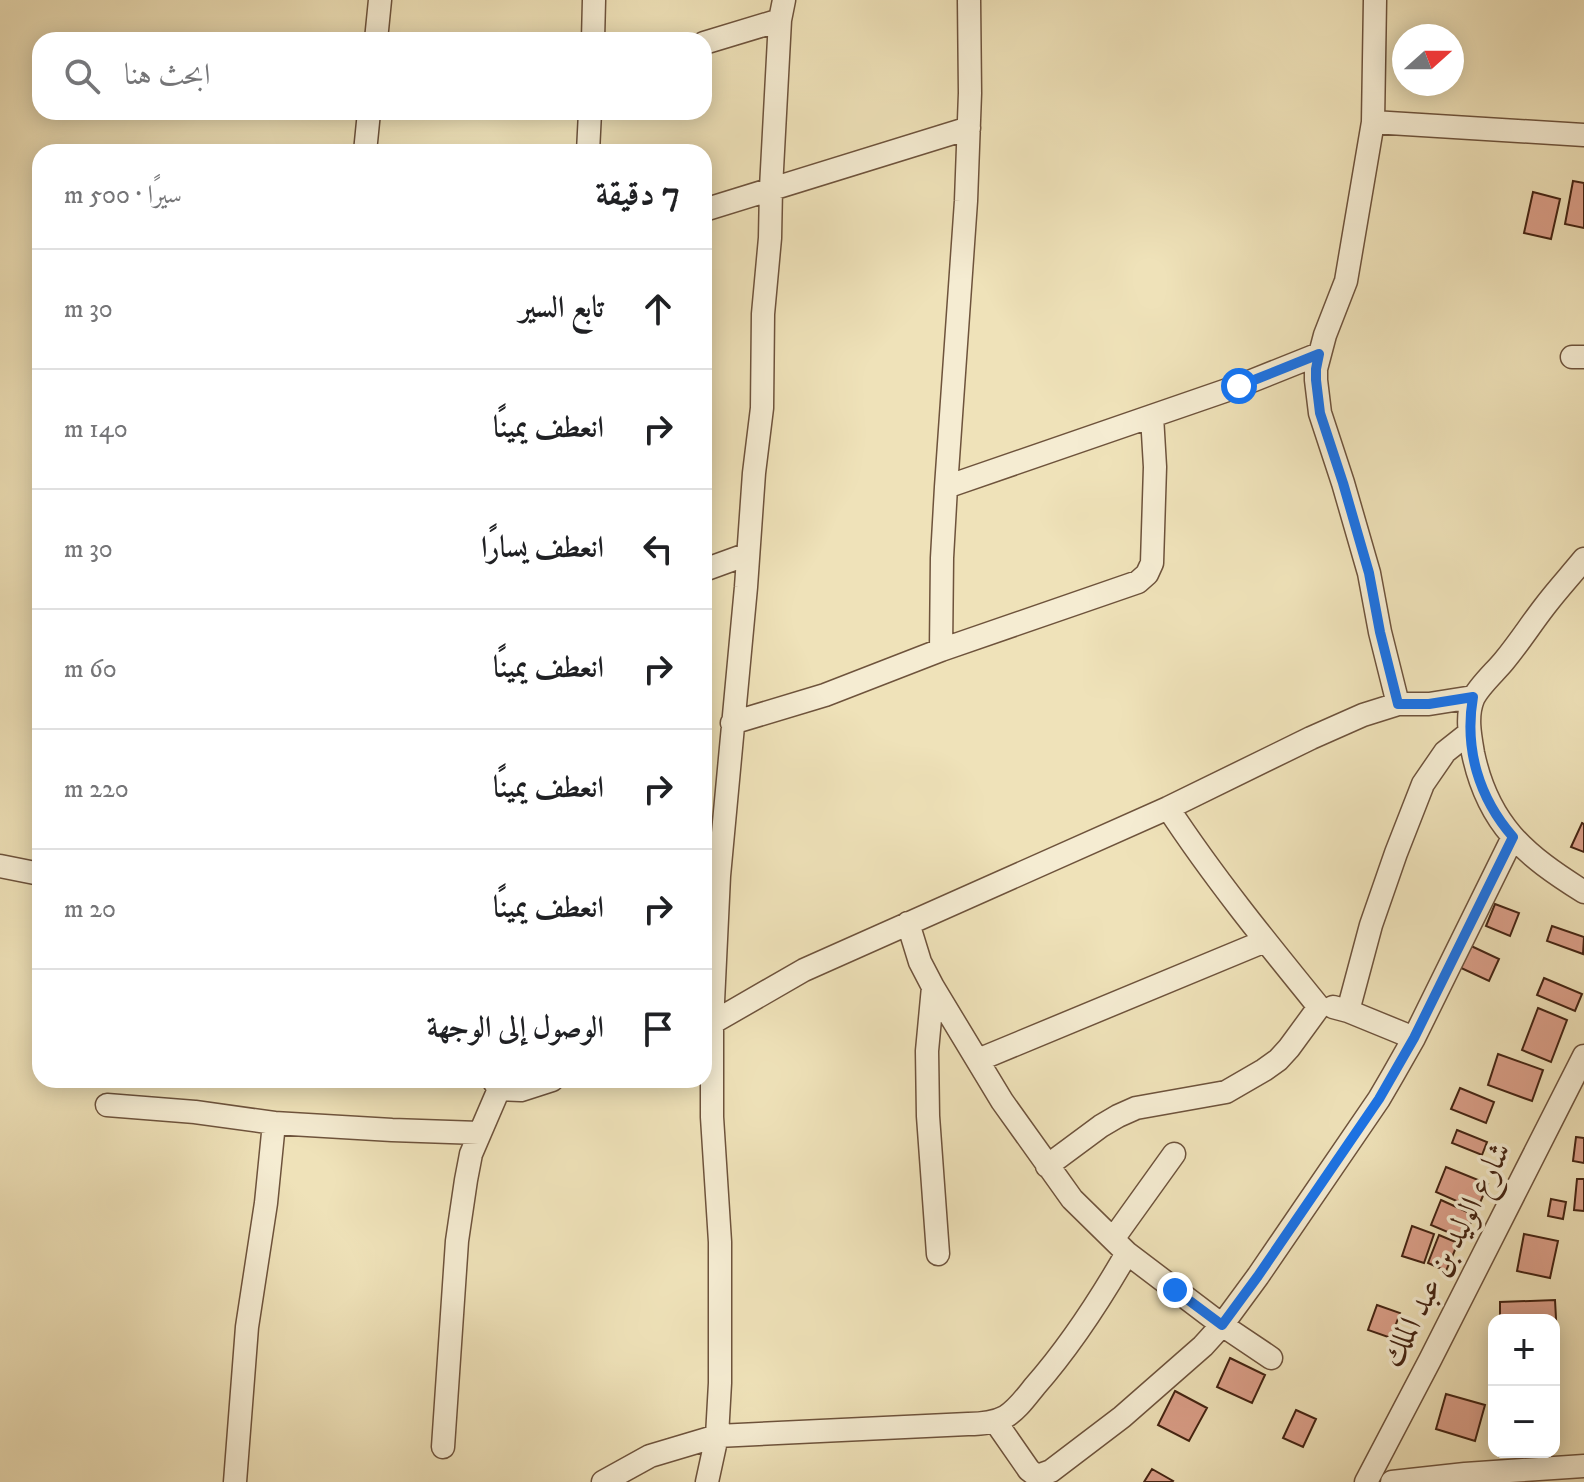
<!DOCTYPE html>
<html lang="ar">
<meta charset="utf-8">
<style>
body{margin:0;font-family:"IM FELL DW Pica",Amiri,serif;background:#f2f2f2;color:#202124;direction:rtl}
.controls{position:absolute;right:24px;bottom:24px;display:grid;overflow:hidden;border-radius:16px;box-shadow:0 4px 20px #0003}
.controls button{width:72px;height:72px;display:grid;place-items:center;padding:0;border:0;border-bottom:2px solid #e0e0e0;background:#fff;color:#202124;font:40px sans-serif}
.compass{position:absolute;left:1392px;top:24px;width:72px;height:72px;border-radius:50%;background:#fff;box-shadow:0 4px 20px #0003;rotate:69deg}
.stop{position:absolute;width:24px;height:24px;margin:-18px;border:6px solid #1a73e8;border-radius:50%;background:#fff}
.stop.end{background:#1a73e8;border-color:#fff;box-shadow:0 2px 8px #0008}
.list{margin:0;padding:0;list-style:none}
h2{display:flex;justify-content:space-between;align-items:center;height:104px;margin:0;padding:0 32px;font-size:34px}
h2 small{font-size:26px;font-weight:400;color:#757577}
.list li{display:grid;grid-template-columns:52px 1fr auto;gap:24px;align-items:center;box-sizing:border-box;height:120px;padding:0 32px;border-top:2px solid #e0e0e0}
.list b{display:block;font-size:30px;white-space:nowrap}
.list em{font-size:26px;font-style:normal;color:#757577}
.icon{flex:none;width:44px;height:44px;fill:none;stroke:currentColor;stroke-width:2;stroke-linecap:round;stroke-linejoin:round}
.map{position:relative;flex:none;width:1584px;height:1482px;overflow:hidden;direction:ltr}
.search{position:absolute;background:#fff;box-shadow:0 4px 20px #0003;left:32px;top:32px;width:680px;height:88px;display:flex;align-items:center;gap:20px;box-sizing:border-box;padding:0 28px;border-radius:24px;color:#757577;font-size:30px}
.panel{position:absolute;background:#fff;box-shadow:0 4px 20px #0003;left:32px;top:144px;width:680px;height:944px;border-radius:24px;direction:rtl}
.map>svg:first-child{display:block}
.building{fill:#db9f89;stroke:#432312;stroke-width:2}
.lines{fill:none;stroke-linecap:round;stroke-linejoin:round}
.minor-casing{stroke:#6e533c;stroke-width:25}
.minor{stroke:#f5ecd2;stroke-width:22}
.route{stroke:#1a73e8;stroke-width:10}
.labels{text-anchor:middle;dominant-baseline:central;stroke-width:7;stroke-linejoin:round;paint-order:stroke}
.street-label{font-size:32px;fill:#432312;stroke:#f5ecd2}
</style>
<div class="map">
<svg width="1584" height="1482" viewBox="0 0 1584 1482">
<rect width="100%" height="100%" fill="#efe2b9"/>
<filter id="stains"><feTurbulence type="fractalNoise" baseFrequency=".0025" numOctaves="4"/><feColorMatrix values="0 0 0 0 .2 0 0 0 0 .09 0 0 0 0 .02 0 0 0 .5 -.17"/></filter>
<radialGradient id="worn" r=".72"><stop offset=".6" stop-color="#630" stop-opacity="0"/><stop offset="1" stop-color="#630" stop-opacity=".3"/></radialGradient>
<path class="building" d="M1573,181l11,2v45l-19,-4z
M1533,192l27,7 -9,40 -27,-6z
M1582,823l2,1v28l-13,-5z
M1495,904l24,9 -9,23 -24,-10z
M1552,926l32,11 -1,17 -36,-13z
M1469,945l30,14 -10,22 -30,-14z
M1544,978l38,16 -7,17 -38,-16z
M1538,1008l29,12 -16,42 -29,-12z
M1498,1054l45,16 -11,31 -44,-16z
M1460,1088l34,14 -8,21 -35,-14z
M1457,1130l30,12 -5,13 -30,-12z
M1576,1137l8,1v25l-11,-2z
M1446,1167l42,17 -11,26 -41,-18z
M1577,1179h7v32l-10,-1z
M1551,1199l15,3 -3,17 -15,-3z
M1441,1200l33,15 -10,24 -33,-14z
M1412,1226l22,8 -10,29 -22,-7z
M1524,1234l34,7 -8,37 -33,-7z
M1439,1235l19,8 -12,28 -18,-8z
M1555,1300l2,37h-3v-17h-54v-18z
M1377,1305l23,8 -9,25 -23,-8z
M1230,1358l35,17 -13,28 -35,-16z
M1175,1391l32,17 -18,33 -31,-16z
M1446,1394l39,11 -10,36 -39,-12z
M1296,1410l20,9 -13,28 -20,-9z
M1152,1469l21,12 -1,1h-28z"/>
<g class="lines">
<defs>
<path id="minor" d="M1375,0l-2,122 -27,159 -21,54 -9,34v11l4,33 23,70 26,90 11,59 18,72
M376,40l4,-40
M593,40l1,-40
M704,43l76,-23 4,-20
M1373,122l211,13
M365,152l4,-40
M588,152l2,-40
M704,210l265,-82
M1572,357h12
M946,487l293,-101 80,-32
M1584,559c-13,16 -27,31 -39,47 -14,18 -26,37 -41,55 -8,10 -26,26 -31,38 -7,17 -3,37 0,54 15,72 52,102 111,139
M704,570l44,-16
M941,650l1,-92 4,-71 20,-286 4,-108 -1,-93
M732,723l93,-28 116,-45 197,-68 9,-8 5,-11 3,-96 -3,-51
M0,866l40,8
M908,923l12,39 13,25 69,114 70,98 55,54 95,72 49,33
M933,987l-6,64 1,65 10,138
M1333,1007l15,4 66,27
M1348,1011l23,-86 25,-72 27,-69 22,-32 24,-19
M704,1026l8,-3 92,-53 364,-162 143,-70 52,-23 35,-11h31l44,-7
M978,1060l287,-119
M499,1089l22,1 31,-10
M107,1105l88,7 79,11
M1047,1166l54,-40 17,-10 18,-8 90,-16 38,-22 14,-10 11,-12 30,-41c-52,-64 -105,-129 -151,-199
M1113,1239l61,-85
M995,1421l34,49 8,6 14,-5 71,-54 81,-71 19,-21 36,-49 121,-177 14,-24 21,-37 99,-201
M443,1447l14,-206 9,-61 5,-26 28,-65 -6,-9
M235,1482l12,-155 19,-124 8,-80 118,7 87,3
M603,1482l47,-26 67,-20 251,-12c13,0 26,-1 37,-7 12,-7 21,-20 30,-31 36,-41 65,-86 92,-133
M707,1482l10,-46 3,-53v-141l-8,-125v-94l7,-147 27,-289 8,-114 8,-65 1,-94 7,-76 1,-50 9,-168
M1366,1482l64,-122 154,-304
M1392,1482l73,-8 119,-8"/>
</defs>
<use href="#minor" class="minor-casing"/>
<use href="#minor" class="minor"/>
</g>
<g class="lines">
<path class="route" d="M1175,1290l47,35 36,-49 121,-177 35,-61 99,-201c-34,-39 -49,-88 -40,-140l-44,7h-31l-18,-72 -11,-59 -26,-90 -23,-70 -4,-33v-11l3,-15 -80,32"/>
</g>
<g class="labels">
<g class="street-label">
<text transform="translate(1447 1255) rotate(-63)">شارع الوليد بن عبد الملك</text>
</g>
</g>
<rect width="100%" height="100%" filter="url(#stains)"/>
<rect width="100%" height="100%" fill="url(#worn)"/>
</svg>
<div class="controls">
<button>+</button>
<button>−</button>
</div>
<svg class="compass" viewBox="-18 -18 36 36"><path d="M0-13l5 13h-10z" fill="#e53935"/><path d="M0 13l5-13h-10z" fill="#757577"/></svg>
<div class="stop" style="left:1239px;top:386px"></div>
<div class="stop end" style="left:1175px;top:1290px"></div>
<div class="search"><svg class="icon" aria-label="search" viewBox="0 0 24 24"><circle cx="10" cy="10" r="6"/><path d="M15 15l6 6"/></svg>ابحث هنا</div>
<section class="panel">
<h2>7 دقيقة<small>سيرًا · 500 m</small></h2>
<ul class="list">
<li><svg class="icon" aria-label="ahead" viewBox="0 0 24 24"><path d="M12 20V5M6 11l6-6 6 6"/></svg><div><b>تابع السير</b></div><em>30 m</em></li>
<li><svg class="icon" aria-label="right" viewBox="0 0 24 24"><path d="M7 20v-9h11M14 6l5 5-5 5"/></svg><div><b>انعطف يمينًا</b></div><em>140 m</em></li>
<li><svg class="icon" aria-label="left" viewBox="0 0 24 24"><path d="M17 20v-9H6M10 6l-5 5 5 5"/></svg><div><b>انعطف يسارًا</b></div><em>30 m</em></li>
<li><svg class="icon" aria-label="right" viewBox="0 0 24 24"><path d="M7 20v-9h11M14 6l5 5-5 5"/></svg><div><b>انعطف يمينًا</b></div><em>60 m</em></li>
<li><svg class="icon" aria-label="right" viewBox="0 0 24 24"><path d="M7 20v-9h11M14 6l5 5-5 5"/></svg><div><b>انعطف يمينًا</b></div><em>220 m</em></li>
<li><svg class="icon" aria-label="right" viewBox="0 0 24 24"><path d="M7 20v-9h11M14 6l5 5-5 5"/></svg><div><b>انعطف يمينًا</b></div><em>20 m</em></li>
<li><svg class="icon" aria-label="arrive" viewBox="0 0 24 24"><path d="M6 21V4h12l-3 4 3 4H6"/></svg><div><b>الوصول إلى الوجهة</b></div></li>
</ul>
</section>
</div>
